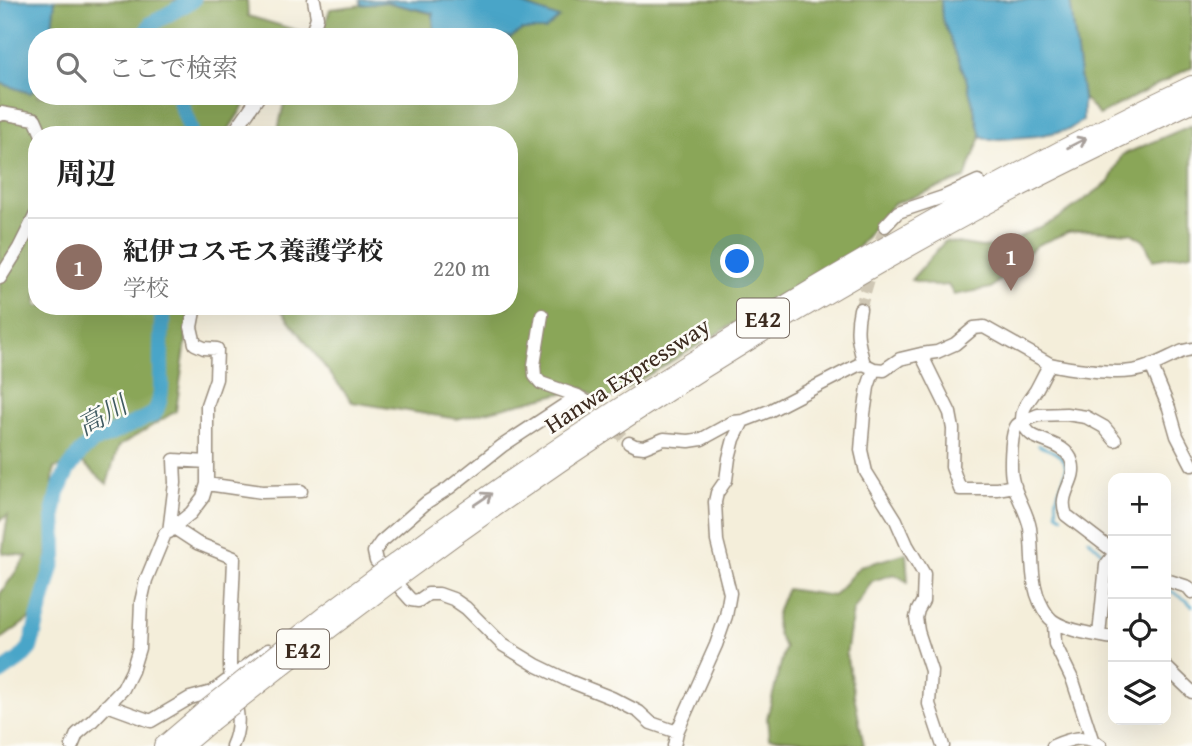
<!DOCTYPE html>
<html lang="ja">
<meta charset="utf-8">
<style>
body{margin:0;font-family:"Gentium Book Plus","Noto Serif JP",serif;background:#f2f2f2;color:#222}
.controls{position:absolute;right:21px;bottom:21px;display:grid;overflow:hidden;border-radius:14px;box-shadow:0 7px 28px #0002}
.controls button{width:63px;height:63px;display:grid;place-items:center;padding:0;border:0;border-bottom:2px solid #e0e0e0;background:#fff;color:#222;font:35px sans-serif}
.you{position:absolute;left:738px;top:262px;width:24px;height:24px;margin:-18px;border:5px solid #fff;border-radius:50%;background:#1a73e8;box-shadow:0 0 0 10px #1a73e833}
.badge{display:grid;place-items:center;width:46px;height:46px;border-radius:50%;background:#0f766e;color:#fff;font-size:23px;font-weight:700}
.pin{position:absolute;translate:-50% -58px;filter:drop-shadow(0 2px 4px #0008)}
.pin::after{content:'';position:absolute;top:37px;width:24px;height:21px;background:inherit;clip-path:polygon(0 0,100% 0,50% 100%)}
.list{margin:0;padding:0;list-style:none}
h2{display:flex;justify-content:space-between;align-items:center;height:91px;margin:0;padding:0 28px;font-size:30px}
h2 small{font-size:23px;font-weight:400;color:#767676}
.list li{display:grid;grid-template-columns:46px 1fr auto;gap:21px;align-items:center;box-sizing:border-box;height:98px;padding:0 28px;border-top:2px solid #e0e0e0}
.list b{display:block;font-size:26px;white-space:nowrap}
.list p{margin:0;font-size:23px;white-space:nowrap;color:#767676}
.list em{font-size:23px;font-style:normal;color:#767676}
.icon{flex:none;width:38px;height:38px;fill:none;stroke:currentColor;stroke-width:2;stroke-linecap:round;stroke-linejoin:round}
.map{position:relative;flex:none;width:1192px;height:746px;overflow:hidden}
.search{position:absolute;background:#fff;box-shadow:0 7px 28px #0002;left:28px;top:28px;width:490px;height:77px;display:flex;align-items:center;gap:18px;box-sizing:border-box;padding:0 24px;border-radius:28px;color:#767676;font-size:26px}
.panel{position:absolute;background:#fff;box-shadow:0 7px 28px #0002;left:28px;top:126px;width:490px;height:189px;border-radius:28px}
.map>svg:first-child{display:block}
.forest{fill:#8aa659;stroke:#62683c;stroke-width:2}
.water{fill:#4aa5c8;stroke:#426873;stroke-width:2}
.lines{fill:none;stroke-linecap:round;stroke-linejoin:round}
.stream{stroke:#4aa5c8;stroke-width:2.5}
.river{stroke:#4aa5c8;stroke-width:16}
.minor-tunnel{stroke:#cfc7b4;stroke-width:12;stroke-dasharray:12 6;stroke-linecap:butt}
.minor-casing{stroke:#988c7c;stroke-width:15}
.highway-casing{stroke:#988c7c;stroke-width:20}
.minor{stroke:#fff;stroke-width:12}
.highway{stroke:#fff;stroke-width:18}
.highway-bridge-casing{stroke:#988c7c;stroke-width:20;stroke-linecap:butt}
.highway-bridge{stroke:#fff;stroke-width:18}
.oneway{stroke:#a79f9a}
.labels{text-anchor:middle;dominant-baseline:central;stroke-width:5;stroke-linejoin:round;paint-order:stroke}
.shield{fill:#fdfcf7;stroke:#75695f;stroke-width:2}
.shield-label{font-size:23px;font-weight:bold;fill:#3b2a1e}
.street-label{font-size:24px;fill:#3b2a1e;stroke:#fdfcf7}
.water-label{font-size:26px;font-style:italic;fill:#415b62;stroke:#fdfcf7}
</style>
<div class="map">
<svg width="1192" height="746" viewBox="0 0 1192 746">
<rect width="100%" height="100%" fill="#fdfcf7"/>
<filter id="ink" filterUnits="userSpaceOnUse"><feTurbulence type="fractalNoise" baseFrequency=".0143" numOctaves="2"/><feDisplacementMap in="SourceGraphic" scale="14" xChannelSelector="R" yChannelSelector="G"/><feConvolveMatrix kernelMatrix="1 2 1 2 8 2 1 2 1" color-interpolation-filters="sRGB"/></filter>
<filter id="wash" filterUnits="userSpaceOnUse"><feTurbulence type="fractalNoise" baseFrequency=".00686" numOctaves="4" result="noise"/><feDisplacementMap in="SourceGraphic" scale="28" xChannelSelector="R" yChannelSelector="G"/><feGaussianBlur stdDeviation="1.57" result="paint"/><feColorMatrix in="noise" values="0 0 0 0 0 0 0 0 0 0 0 0 0 0 0 0 0 1.4 0 .05"/><feComposite in="paint" operator="in"/></filter>
<g filter="url(#wash)">
<rect width="100%" height="100%" fill="#f4eeda"/>
<path class="forest" d="M55,0h192l1,16 51,15 -5,6h-243z
M511,0h430l1,18 24,60 15,58 -16,42 -72,26 -38,47 -250,150 -22,-13 -126,31 -105,-17 -74,-96h231v-171h-232l8,-37 2,-2h222v-57l13,-9h23l14,-12z
M1070,0h122v67l-93,48 -16,-17z
M386,2l47,12 1,23h-113l9,-28z
M0,83l30,10 7,-6v9h213l-25,39h-188v171h154l-15,105 -58,36 -11,37 -24,-21 -29,5 -7,90 -11,56 -36,26v-46l27,-38 -25,-3 6,-38 -8,5z
M1192,125v128l-39,7 -9,-19 -13,-8 -43,-3 -20,2 -31,13 -46,43 -37,7 -6,-10 -13,1 -24,-6 34,-39 36,6 18,-1 57,-26 53,-38 13,-27z
M906,553l2,29 -14,-8 -22,7 -19,30 -7,43 18,92 -95,-8 -2,-20 18,-71c-15,-22 -9,-36 2,-58l47,7 25,-29z"/>
<path class="water" d="M0,0h55l-4,37h-14v50l-7,6 -30,-10z
M360,0h151l48,18 -14,12h-23l-13,9v-2h-75l-1,-24 -47,-11 -24,3z
M941,0h129l13,98v22l-15,10 -31,6 -47,4 -9,-4 -15,-58 -24,-60z"/>
<g class="lines">
<path class="stream" d="M1038,445c6,4 15,5 20,9 16,14 3,27 -1,42 -1,5 0,11 0,17l5,3
M1088,539l18,17
M1166,588l20,12 6,6"/>
<path class="river" d="M144,37l7,-13 42,-24
M178,96l12,32 1,7
M0,673l20,-14 10,-11 25,-92 -1,-47 4,-17 9,-21 13,-18 11,-10 63,-29c11,-18 6,-41 7,-62 0,-15 1,-30 2,-46"/>
</g>
</g>
<g filter="url(#ink)">
<g class="lines">
<path class="minor-tunnel" d="M860,309l25,-83
M589,403l40,40"/>
<defs>
<path id="minor" d="M311,37l6,-20 -3,-17
M0,115l1,-2 34,6 7,16
M232,135l27,-39
M885,226l13,-14 45,-15 35,-16
M0,278l19,-30 18,-36
M860,309c-5,23 -2,33 4,55
M542,315l-8,50 1,11 6,7 37,13 11,7
M921,354l29,59 3,16 -1,38 8,22h37l18,-3
M1050,364c-5,8 -9,17 -14,26 -7,11 -15,18 -14,32 -5,3 -5,2 -7,7 -4,9 -5,39 -3,49 3,17 15,33 18,50 4,32 -2,61 18,88 10,14 48,19 65,22
M1151,365l18,43 8,28 15,29
M874,369l-6,18 -4,27 -3,36 5,22 30,48 11,25 17,29 -1,27 -5,9 -2,8 2,13 13,40 -2,33 14,42
M578,396l-76,50 -53,42 -22,14 -46,40 -7,10 2,9 35,39 7,1 10,-7h11l14,5 13,9 37,37 33,20 33,16 43,17 27,14 12,11 26,9
M629,443l6,3 9,1 20,-8 25,2 13,-2 31,-17 10,-1 26,-10 89,-46 6,-1 10,5 10,1 16,-11 21,-5 16,-2 18,-8 19,-16 10,-1 66,37c19,5 63,10 82,7 17,-2 35,-13 51,-20l9,-2
M207,484l55,8 39,-1
M174,528l23,15 37,15c-1,36 -4,72 -4,108 0,30 16,50 2,80
M169,532l6,-49 -1,-23 33,2
M1113,551l-47,-36c-9,-22 12,-34 6,-53 -5,-17 -27,-19 -40,-27 -5,-3 -7,-8 -10,-13l16,-7 28,-1 20,3 18,10 11,13
M1166,580l22,7 4,5
M1054,622l1,22 18,37 19,58
M1099,635l7,-70 7,-9
M1166,667l26,25
M107,705l44,16 39,-23 22,-6 56,-42
M72,746l5,-12 15,-13 31,-32 9,-18 7,-23 2,-46 5,-22 19,-46 26,-21 12,-16 4,-13v-79l9,-26 1,-30 -13,-1 -9,-4 -4,-17 4,-21
M674,746l3,-14 39,-87 10,-29 4,-23 -13,-52 -2,-39 2,-9 9,-13 3,-22 5,-19 9,-18
M1053,746c16,-7 34,-13 48,0"/>
<path id="highway" d="M388,568c116,-87 237,-167 362,-242 143,-87 290,-169 442,-241
M396,579c183,-136 377,-259 577,-367 72,-39 146,-74 219,-109
M163,746l41,-35
M183,746l28,-24"/>
</defs>
<use href="#minor" class="minor-casing"/>
<use href="#highway" class="highway-casing"/>
<use href="#minor" class="minor"/>
<use href="#highway" class="highway"/>
<defs>
<path id="highway-bridge" d="M204,711l121,-96 63,-47
M211,722l120,-94 65,-49"/>
</defs>
<use href="#highway-bridge" class="highway-bridge-casing"/>
<use href="#highway-bridge" class="highway-bridge"/>
</g>
<defs><path id="oneway-shaft" d="M-6 0H5M1.5-3L5.5 0L1.5 3" fill="none" stroke-width="1.6" stroke-linecap="round" stroke-linejoin="round" transform="scale(1.75)"/></defs>
<g class="oneway">
<use href="#oneway-shaft" transform="translate(1077 143) rotate(-27)"/>
<use href="#oneway-shaft" transform="translate(483 499) rotate(-34)"/>
</g>
</g>
<g class="labels">
<g class="shield">
<rect x="737" y="298.5" width="52" height="39" rx="5"/>
<rect x="277" y="629.5" width="52" height="39" rx="5"/>
</g>
<g class="shield-label">
<text x="763" y="318">E42</text>
<text x="303" y="649">E42</text>
</g>
<g class="street-label">
<text transform="translate(627 375) rotate(-33)">Hanwa Expressway</text>
</g>
<g class="water-label">
<text transform="translate(102 415) rotate(-29)">高川</text>
</g>
</g>
</svg>
<div class="controls">
<button>+</button>
<button>−</button>
<button><svg class="icon" aria-label="locate" viewBox="0 0 24 24"><circle cx="12" cy="12" r="6"/><path d="M12 2v4M12 18v4M2 12h4M18 12h4"/></svg></button>
<button><svg class="icon" aria-label="layers" viewBox="0 0 24 24"><path d="M12 4l9 5-9 5-9-5zM3 14l9 5 9-5"/></svg></button>
</div>
<div class="you"></div>
<div class="pin badge" style="left:1011px;top:291px;background:#8d6e63">1</div>
<div class="search"><svg class="icon" aria-label="search" viewBox="0 0 24 24"><circle cx="10" cy="10" r="6"/><path d="M15 15l6 6"/></svg>ここで検索</div>
<section class="panel">
<h2>周辺<small></small></h2>
<ul class="list">
<li><span class="badge" style="background:#8d6e63">1</span><div><b>紀伊コスモス養護学校</b><p>学校</p></div><em>220 m</em></li>
</ul>
</section>
</div>
